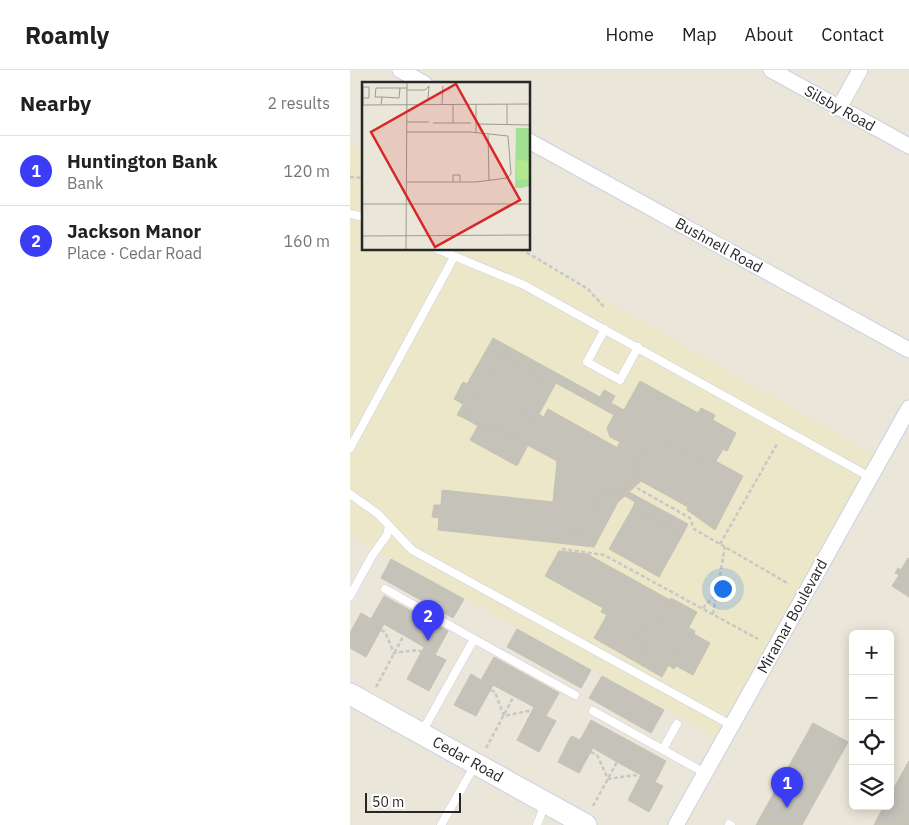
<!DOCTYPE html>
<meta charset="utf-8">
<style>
body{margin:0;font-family:"IBM Plex Sans",sans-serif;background:#f6f6f6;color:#202124}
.controls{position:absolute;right:15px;bottom:15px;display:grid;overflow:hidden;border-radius:8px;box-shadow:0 2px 12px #0003}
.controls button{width:45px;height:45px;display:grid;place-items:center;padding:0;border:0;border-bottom:1px solid #e0e0e0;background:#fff;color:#202124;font:25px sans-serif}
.scale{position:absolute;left:15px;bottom:12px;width:96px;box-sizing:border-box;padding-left:5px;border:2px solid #272727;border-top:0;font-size:14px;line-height:18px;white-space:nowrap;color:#272727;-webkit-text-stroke:4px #fff;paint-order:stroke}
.you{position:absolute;left:372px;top:518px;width:18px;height:18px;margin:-12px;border:4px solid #fff;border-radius:50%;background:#1a73e8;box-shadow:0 0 0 8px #1a73e833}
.badge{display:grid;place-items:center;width:32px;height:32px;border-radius:50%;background:#3a3cf6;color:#fff;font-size:16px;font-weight:700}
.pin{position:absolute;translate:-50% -41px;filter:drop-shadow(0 1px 2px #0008)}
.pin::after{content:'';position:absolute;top:26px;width:18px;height:15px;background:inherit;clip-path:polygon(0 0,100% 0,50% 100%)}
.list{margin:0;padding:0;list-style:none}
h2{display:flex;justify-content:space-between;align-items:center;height:65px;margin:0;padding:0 20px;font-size:21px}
h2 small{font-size:16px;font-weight:400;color:#757577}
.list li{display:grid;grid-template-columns:32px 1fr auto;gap:15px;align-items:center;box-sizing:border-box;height:70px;padding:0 20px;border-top:1px solid #e0e0e0}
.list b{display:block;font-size:19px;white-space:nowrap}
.list p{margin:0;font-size:16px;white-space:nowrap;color:#757577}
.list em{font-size:16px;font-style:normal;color:#757577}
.icon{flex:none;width:28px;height:28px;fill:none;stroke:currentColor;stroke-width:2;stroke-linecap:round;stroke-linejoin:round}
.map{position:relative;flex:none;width:559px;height:755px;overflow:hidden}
header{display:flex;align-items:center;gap:30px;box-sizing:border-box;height:70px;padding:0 25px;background:#fff;border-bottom:1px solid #e0e0e0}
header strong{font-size:24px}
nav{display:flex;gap:28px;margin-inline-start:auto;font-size:18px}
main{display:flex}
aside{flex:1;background:#fff}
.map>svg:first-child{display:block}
.education{fill:#ece7c8}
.building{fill:#c5c2b9;stroke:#c5c2b3}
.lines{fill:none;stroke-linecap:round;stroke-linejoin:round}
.lane-casing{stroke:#cecfe1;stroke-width:9}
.street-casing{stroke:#cecfe1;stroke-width:17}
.secondary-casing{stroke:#cecfe1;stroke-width:23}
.path{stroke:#c7c7c7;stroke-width:2.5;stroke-dasharray:4 2.5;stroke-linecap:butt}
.lane{stroke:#fff;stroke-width:8}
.street{stroke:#fff;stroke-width:15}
.secondary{stroke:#fff;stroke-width:21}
.labels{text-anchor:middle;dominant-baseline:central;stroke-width:4;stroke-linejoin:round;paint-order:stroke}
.street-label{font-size:15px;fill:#272727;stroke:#fff}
.inset-road{fill:none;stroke:#9c9a92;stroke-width:1}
.view{fill:#d62828;fill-opacity:0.15;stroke:#d62828;stroke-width:2.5}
.inset-edge{fill:none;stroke:#272727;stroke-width:2.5}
</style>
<header>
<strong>Roamly</strong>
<nav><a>Home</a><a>Map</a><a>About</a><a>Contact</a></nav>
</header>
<main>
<aside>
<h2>Nearby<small>2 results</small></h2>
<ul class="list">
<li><span class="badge">1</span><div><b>Huntington Bank</b><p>Bank</p></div><em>120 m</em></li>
<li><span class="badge">2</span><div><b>Jackson Manor</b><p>Place · Cedar Road</p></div><em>160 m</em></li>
</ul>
</aside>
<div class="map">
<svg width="559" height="755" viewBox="0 0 559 755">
<rect width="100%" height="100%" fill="#eae6d9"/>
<path class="education" d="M0,74l14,9v96h157l77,47 283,163 -158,282 -373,-205z"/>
<path class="building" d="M143,268l107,59 4,-7 11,6 -4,7 13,7 16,-29 58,32 3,-5 14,7 -2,5 23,13 -9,18 -4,-2 -7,12 3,2 -3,6 -61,-33 -14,25 -24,-14 3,-5 -10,-5 -3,-9 7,-13 -58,-32 -17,31 4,3 -3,6 -17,-10 20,-36 -43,-24 -34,66 -9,-4 6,-11 -9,-5 9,-17 4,2z
M150,283l43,24 -20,36 17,10 8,-14 93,52 -19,35 -17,-9 -23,43 -13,-1 -2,15 -129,-14 1,-12 -7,-1 2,-12h7l1,-15 111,12 4,-41 -63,-34 -4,6 -24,-14z
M128,356l12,7 4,-6 34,18 -11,21 -47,-26z
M305,366l61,33 3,-6 24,13 -28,54 -28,-20 1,-3 -56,-31z
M282,406l9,5 -12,11 59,32 -5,10 -50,-27 2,-5 -10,-6 -7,6 -24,45 -27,-3 2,-15 13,1 23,-43 17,9z
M283,437l50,27 -24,43 -50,-28z
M209,481l28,3 83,46 -18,34 -12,-7 -5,9 12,7 -11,19 -42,-24 13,-23 -6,-3 2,-4 -58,-32z
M558,488l1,1v38l-17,-11 7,-11 -4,-2 3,-5 3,2z
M41,489l73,40 -11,19 -72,-40z
M34,526l64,35 -13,24 11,5 -17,31 -22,-12 17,-32 -40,-23 -18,33 -16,-9v-15l11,-20 10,6z
M321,528l26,14 -35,65 -26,-15 11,-19 -12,-7 5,-9 12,7z
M339,558l6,3 -1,3 16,9 -17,32 -17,-9 -2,3 -6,-4z
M167,559l74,41 -10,18 -74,-41z
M144,587l65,36 -13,23 10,5 -17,31 -22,-12 17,-33 -41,-22 -17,31 -22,-11 17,-31 10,6z
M252,606l62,34 -13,23 -62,-35z
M241,650l75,41 -11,21 8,4 -14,26 -21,-12 13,-25 -24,-13 -24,-14 -14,25 -21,-11 12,-24 2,-2 8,4z
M463,653l35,19 -46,83h-46z
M559,691v64h-35l10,-19h6v-11z"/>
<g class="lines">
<defs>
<path id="lane" d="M0,144l14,3
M87,179l87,36 346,192
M255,259l-18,33 33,18 18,-33
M0,378l104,-191
M0,424l28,20 34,36 319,175
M35,519l89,50 -52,93
M0,526l22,-40 15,-21 2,-9
M124,569l101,56
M243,641l112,62
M313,679l14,-25
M379,754l2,1
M91,755l34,-60
M187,755l8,-21"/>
<path id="street" d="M50,0l25,14
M421,0l138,76
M489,38l21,-38
M179,71l380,209
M326,755l233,-417"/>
<path id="secondary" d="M0,624l236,131"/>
</defs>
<use href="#lane" class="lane-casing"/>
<use href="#street" class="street-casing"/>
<use href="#secondary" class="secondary-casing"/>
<path class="path" d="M0,107l14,1
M171,179l67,40 17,19
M287,418l53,30 4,11 95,55
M370,474l57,-100
M212,479l42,6 154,84
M353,538l13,-14
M363,544l12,-67
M31,560l4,2 9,21 24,-3 4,2
M26,617l28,-52
M141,620l4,2 9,24 24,-5 4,2
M136,678l28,-52
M241,682l6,3 11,24 27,-4 5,3
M243,736l24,-44"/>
<use href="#lane" class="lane"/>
<use href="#street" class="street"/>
<use href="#secondary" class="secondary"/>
</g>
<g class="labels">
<g class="street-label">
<text transform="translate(490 38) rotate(29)">Silsby Road</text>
<text transform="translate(369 175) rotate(29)">Bushnell Road</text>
<text transform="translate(442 546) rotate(-61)">Miramar Boulevard</text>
<text transform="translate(118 689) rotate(29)">Cedar Road</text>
</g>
</g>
<g transform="translate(12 12)">
<rect width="168" height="168" fill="#eae6d9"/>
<path d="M154,46h13v58l-7,2h-7z" fill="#a2e096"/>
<path d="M161,78l6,2v17l-12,1 -1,-19z" fill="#b3e891"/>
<path class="inset-road" d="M0,5h7v11h-7M1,5v18M45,8h18l4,-4 -1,14M20,15l17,1 1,-10M80,22l1,-18M91,22v19h18M0,23l168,-1M19,23l1,-8h-7l1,-9h31M45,40h22M71,41h20M117,42l51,1M145,43v-21M114,51v-29M126,53l1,45M44,100h70l31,-4 4,-4 -3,-38 -38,-4h-63M91,100v-7h7v7M0,122h168M0,154l168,-1M44,167l1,-167"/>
<path class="view" d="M94,2l64,116 -85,47 -64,-115z"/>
<rect width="168" height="168" class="inset-edge"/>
</g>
</svg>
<div class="controls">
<button>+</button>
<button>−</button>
<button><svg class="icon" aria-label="locate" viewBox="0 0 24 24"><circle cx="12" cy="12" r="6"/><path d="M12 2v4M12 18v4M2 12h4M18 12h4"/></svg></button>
<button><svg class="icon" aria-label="layers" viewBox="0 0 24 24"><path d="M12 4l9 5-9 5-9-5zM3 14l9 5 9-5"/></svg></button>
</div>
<div class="scale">50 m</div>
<div class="you"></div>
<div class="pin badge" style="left:437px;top:738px">1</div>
<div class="pin badge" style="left:78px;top:571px">2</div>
</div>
</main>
